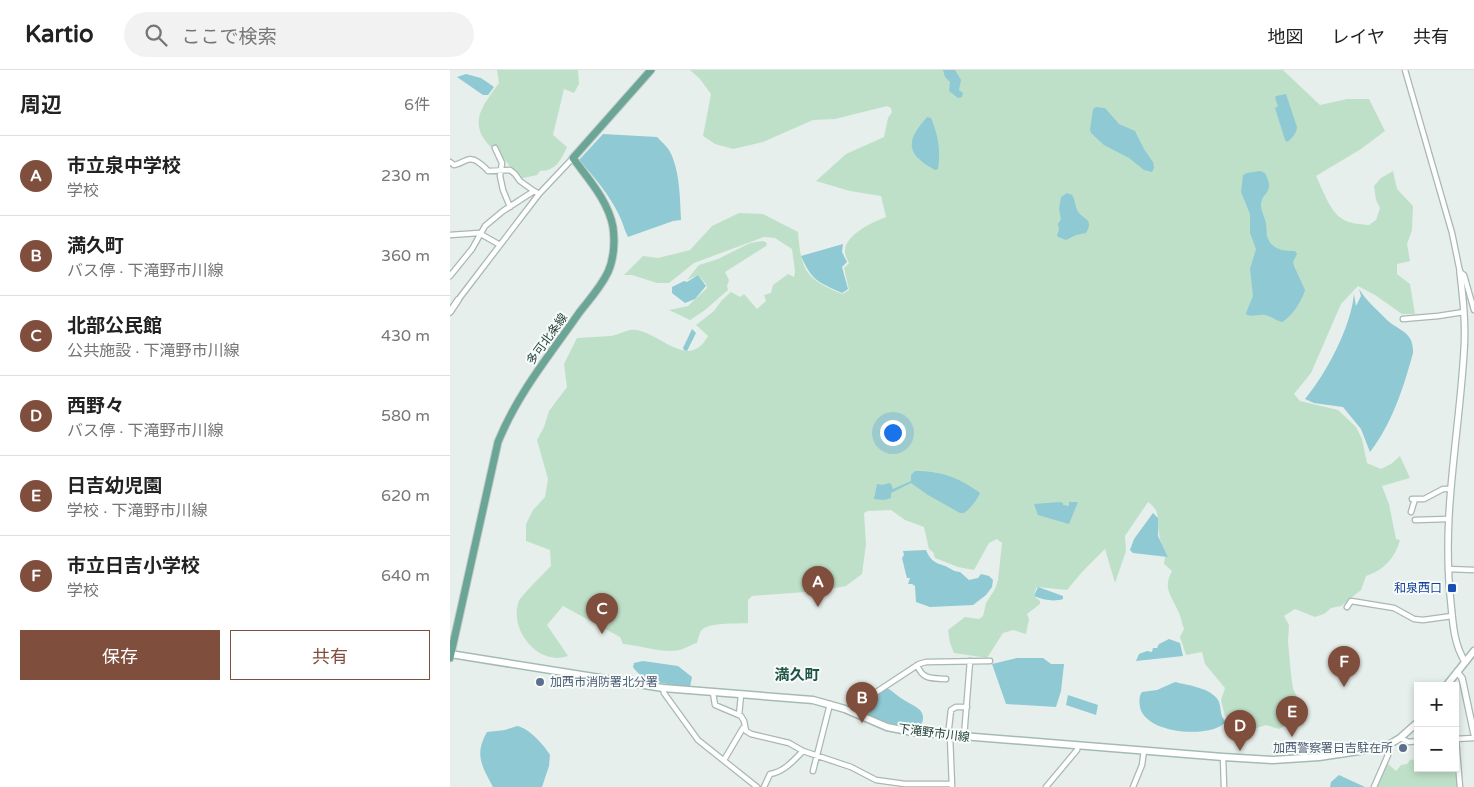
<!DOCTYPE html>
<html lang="ja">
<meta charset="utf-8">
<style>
body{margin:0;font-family:"Varela Round","Noto Sans JP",sans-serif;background:#f2f2f2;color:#222}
.controls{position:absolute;right:15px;bottom:15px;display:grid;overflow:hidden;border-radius:0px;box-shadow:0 2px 8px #0003}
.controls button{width:45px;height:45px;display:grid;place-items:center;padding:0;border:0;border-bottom:1px solid #e0e0e0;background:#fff;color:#222;font:25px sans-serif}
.you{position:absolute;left:442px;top:362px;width:18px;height:18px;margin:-12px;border:4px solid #fff;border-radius:50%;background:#1a73e8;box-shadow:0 0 0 8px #1a73e833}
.badge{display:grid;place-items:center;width:32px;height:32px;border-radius:50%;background:#804e3d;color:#fff;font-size:16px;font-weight:700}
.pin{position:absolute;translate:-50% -41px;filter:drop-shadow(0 1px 2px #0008)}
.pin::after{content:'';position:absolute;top:26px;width:18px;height:15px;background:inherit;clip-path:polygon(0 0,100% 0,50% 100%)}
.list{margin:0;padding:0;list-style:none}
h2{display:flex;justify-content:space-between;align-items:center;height:65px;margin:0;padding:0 20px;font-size:21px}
h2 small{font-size:16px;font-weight:400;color:#767676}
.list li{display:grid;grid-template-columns:32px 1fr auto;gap:15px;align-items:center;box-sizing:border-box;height:80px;padding:0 20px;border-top:1px solid #e0e0e0}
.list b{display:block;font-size:19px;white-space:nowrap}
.list p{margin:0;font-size:16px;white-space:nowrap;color:#767676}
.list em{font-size:16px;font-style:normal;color:#767676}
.actions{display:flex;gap:10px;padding:15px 20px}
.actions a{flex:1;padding:11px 0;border:1px solid #804e3d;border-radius:0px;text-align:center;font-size:18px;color:#804e3d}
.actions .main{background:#804e3d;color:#fff}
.icon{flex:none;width:28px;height:28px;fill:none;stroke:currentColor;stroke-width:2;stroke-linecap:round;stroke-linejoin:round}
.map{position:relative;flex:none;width:1024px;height:717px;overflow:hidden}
header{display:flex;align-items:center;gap:30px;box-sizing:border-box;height:70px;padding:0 25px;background:#fff;border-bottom:1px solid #e0e0e0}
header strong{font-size:24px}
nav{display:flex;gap:28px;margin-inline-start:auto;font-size:18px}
.search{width:350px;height:45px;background:#f2f2f2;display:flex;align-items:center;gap:12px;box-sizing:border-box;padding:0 18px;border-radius:28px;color:#767676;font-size:19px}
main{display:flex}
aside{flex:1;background:#fff}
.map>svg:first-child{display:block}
.green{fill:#bfe0c8}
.water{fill:#8ec9d4}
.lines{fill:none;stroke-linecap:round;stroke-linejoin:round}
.minor-casing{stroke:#a8b8b2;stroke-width:7}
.tertiary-casing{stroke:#a8b8b2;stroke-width:8}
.secondary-casing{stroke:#a4bbb3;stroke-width:9}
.primary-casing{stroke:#c2cac8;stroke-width:9}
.minor{stroke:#fff;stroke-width:4.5}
.tertiary{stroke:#fff;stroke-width:5.5}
.secondary{stroke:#fff;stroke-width:6}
.primary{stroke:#6aa596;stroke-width:7}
.transit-dot{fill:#1a4fb4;stroke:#f7fbf9;stroke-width:2}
.service-dot{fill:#5c6f8a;stroke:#f7fbf9;stroke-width:2}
.labels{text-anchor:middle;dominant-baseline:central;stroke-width:4;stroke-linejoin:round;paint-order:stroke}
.street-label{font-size:12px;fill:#24423a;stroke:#f7fbf9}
.transit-label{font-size:12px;fill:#164399;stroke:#f7fbf9;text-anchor:end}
.service-label{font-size:12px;fill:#4e5e75;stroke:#f7fbf9;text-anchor:start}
.quarter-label{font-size:15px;font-weight:bold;fill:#1f5548;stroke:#f7fbf9}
</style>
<header>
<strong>Kartio</strong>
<div class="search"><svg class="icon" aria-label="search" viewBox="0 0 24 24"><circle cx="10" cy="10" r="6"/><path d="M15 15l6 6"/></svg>ここで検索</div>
<nav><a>地図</a><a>レイヤ</a><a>共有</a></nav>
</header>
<main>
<aside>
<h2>周辺<small>6件</small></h2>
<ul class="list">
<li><span class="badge">A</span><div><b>市立泉中学校</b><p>学校</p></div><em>230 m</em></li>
<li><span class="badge">B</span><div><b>満久町</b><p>バス停 · 下滝野市川線</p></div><em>360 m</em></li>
<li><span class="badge">C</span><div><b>北部公民館</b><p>公共施設 · 下滝野市川線</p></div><em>430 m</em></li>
<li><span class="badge">D</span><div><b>西野々</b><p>バス停 · 下滝野市川線</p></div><em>580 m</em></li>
<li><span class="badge">E</span><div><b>日吉幼児園</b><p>学校 · 下滝野市川線</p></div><em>620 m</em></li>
<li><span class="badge">F</span><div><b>市立日吉小学校</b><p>学校</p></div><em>640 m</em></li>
</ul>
<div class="actions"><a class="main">保存</a><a>共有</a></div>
</aside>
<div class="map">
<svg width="1024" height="717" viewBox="0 0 1024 717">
<rect width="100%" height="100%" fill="#e6efeb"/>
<path class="green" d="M47,0h81l1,14 -5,9 -10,-4 -11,46 14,12c-6,13 -11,24 -27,24l-3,4 -18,4 -7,-6c-2,-10 -8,-14 -16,-21 -30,-26 -16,-43 3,-69z
M240,0h593l37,35 27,-6h22l16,32 -24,18 -45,27c6,12 14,35 25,42 8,6 19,6 28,7l7,-5 4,-12 -4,-8 -2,-14 7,-8 12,-7 4,18 16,17 -1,24 -5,14 3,17 -13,3v10l13,10 5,30h-13l-27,-19 -17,-9 -17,18 -30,69 -17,21 6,7 38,9 18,17 6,12 5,24 14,6 10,-5 9,-8 10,22 -28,8 7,18 7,35 4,1c-5,18 -16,30 -34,36l-5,14 -20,16 -10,2 -7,6 -9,3 -20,-8 -11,7 5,9 -1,16 3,33 2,15 7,13v10l-6,8 -15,9 -13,-4 -16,5 -12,-9 -13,-5 -4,-16 4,-12 -20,-24 -3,-12 -16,3 -6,-18 4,-8c-2,-6 -3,-11 -5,-16 -7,-17 -17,-23 -7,-42l-8,-7 1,-7h3c-3,-7 -8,-15 -9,-23 -3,-14 3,-22 -11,-32l-23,34 1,15 -11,32 -10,-34 -23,23 -15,18 -29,-3 -2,1 -2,8 6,5v3l-13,10 2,5 -3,15 -13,-4 -10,3 -16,25 -33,-5 -4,-10 -2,-13 17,-13 14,2 4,-3 3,-13 9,-14 3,-9 4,-37 -5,-4 -8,4 -15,27 -16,-3 -23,-9 -2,-6 -4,-3 -5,-22 -19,-7 -14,-10 -23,1 -4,2 2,31 -4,30 -16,12 -27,5 -67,5 -4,4v23c-11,1 -41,-1 -47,8 -2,3 -3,8 -4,12 -5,1 -9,4 -14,6 -16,6 -43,-4 -60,-5l-3,-7 -57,-31 -16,19 21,31c-30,11 -60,-27 -49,-55 3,-6 26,-29 32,-35l-1,-16 -24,-9v-17l7,-14 12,-13 3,-18 -11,-39 7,-13 5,-16 18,-24 -3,-23 13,-26c11,-1 23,-1 34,-2 7,-1 13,-5 19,-6 27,-3 57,44 78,6l-12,-11 18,-14 8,-11 9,-8 9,5 4,-3 13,15 9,-8 -2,-6 7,-2 2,-8 15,-11 6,3 1,-6 -3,-22 -17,-11 -11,-1 -70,26 -25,20h-12l-25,-8h-8l19,-19 15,2 32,-8 22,-24 27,-13 24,1 35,18c3,39 8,47 44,62l7,-4 -5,-22 5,-5c-2,-4 -4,-8 -4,-11 -1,-17 28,-30 41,-35l-5,-21 -31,-5 -34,-10 30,-27 38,-17 4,-19 4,-6 -1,-4 -4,-2 -52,13 -22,1 -50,22 -30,7 -18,-5 -12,-8 8,-42 -11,-15z
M313,171l4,2 -1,3 -41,26 4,8 -2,6 1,4 -23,20 -15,10 -21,-10 19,-4 19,-18 -1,-4 -8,-9 -11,5 12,-15 19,-6 32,-16z
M968,689v9h36l4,19h-81l10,-24 9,8 5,-6 6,-1 3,-4z"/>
<path class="water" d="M493,0h12l6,10 -2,10 4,3 -1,4 -4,1 -9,-7 1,-9 -5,-5z
M16,4l15,4 13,9 -6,8h-5l-26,-18z
M836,24l11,33c0,5 -5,12 -10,15l-2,-2 -10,-32 3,-2 -3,-8 1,-2z
M646,37l9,1 14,16 16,7 9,18 9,13 1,6 -2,4 -8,-2 -15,-12 -25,-13 -13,-12 -1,-3 3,-21z
M477,47l4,1c7,17 10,32 7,51l-3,1c-29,-16 -30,-28 -8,-53z
M153,64l54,3c6,6 12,11 15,19 8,19 8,44 9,64l-8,1 -45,16c-4,-7 -5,-15 -9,-22 -10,-21 -25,-38 -40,-55z
M810,101l5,2c11,22 -4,18 -4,32 0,6 4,12 5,19 1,4 0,8 1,12 4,14 16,15 28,15l2,3 -4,8 1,4 11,24c-2,9 -14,28 -23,32 -6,-1 -10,-6 -17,-7 -7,-1 -11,2 -18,0l-1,-2 7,-17 -3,-27 6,-20 -6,-16v-19l-9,-22 2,-17 4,-2z
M617,123l5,2c3,4 3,10 5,15 5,10 18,8 9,23l-10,2 -10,5 -8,-3 -1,-2 2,-5 -1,-6 3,-5 -2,-10 2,-12z
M393,174l-1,8 5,10 -5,5 6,22 -6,4c-24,-11 -30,-12 -41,-37z
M248,205l8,11 -11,13 -10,4 -13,-10v-6l12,-6 3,1z
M909,219c6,10 17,20 26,29 12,13 29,12 28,35 -9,33 -21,71 -43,99l-9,-23 -18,-22 -29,-4 -9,-4c21,-25 46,-72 49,-105l2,12 5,-10z
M242,259l4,4 -9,18 -3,-1 -1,-2z
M465,401c26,0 43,6 65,22 -3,7 -9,15 -16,20h-4l-32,-18 -17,-12 -20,10v5l-7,2 -10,-1 3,-15 5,1 7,-2 2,1 2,5 18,-8v-6z
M610,432l3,1v2l6,1v-4h9l-9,22 -31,-9 -4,-11z
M703,443l5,5v18l10,21 -35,-4 -3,-3 4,-11z
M476,480c4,10 9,13 19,16 5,2 9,6 15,6l9,8 9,-2 3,-4 8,2 4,4 -1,7 -6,8 -13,10 -43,2 -14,-5 -1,-16 -3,-2h-4l2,-6h-3c-2,-6 -3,-13 -5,-20l2,-3 -1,-4z
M588,517l25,9v3c-9,3 -20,1 -29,-3z
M719,569l11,4 3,13 -47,5 3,-7 8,-3 5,1 1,-4h4l2,-4z
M567,588h26l8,6h13l-3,27 -5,16 -50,-3 -14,-40z
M193,591l35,5 14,11 -2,10c-16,-2 -48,-4 -57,-20l1,-4z
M725,612c12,3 36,6 43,18 4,7 1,16 8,22 -16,17 -81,12 -86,-15 -1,-6 -1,-11 2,-15l15,-2z
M437,618c6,3 11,9 17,12 9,6 23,9 18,23 -11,10 -42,-3 -55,-8l9,-20z
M618,625l30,10 -2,10 -30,-10z
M67,656c12,2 27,19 33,29l-1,11 -7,21h-49c-11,-21 -19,-32 -6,-55l18,-2z
M889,705l26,12h1h-36l1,-5z"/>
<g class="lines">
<defs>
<path id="minor" d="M955,0l47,163 8,39 4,3 10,35
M45,78l7,15 -2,13 3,14 7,17
M0,92l4,3c11,-2 14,-10 24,-3 4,3 7,5 10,9l22,-1 5,4 5,7 14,10
M0,165l29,-2 21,12
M0,206l22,-27 13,-23 18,-15 31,-20 5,3
M8,230l81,-106 34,-36
M953,249l35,-3 26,-4
M962,429h12l19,-10h7
M961,442l4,-13
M965,450l33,-1
M998,499l26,1
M897,537l4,-6 43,7 20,11 9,1 29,-4
M467,595c6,15 14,13 29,14
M213,618l1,5 34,47 59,47
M263,623l2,12 26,11 3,5 2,10 5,3 38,9 14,8 48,16 25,13 29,4h47
M289,645l2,-20
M412,647l13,-24 44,-29 7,-2 64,-1
M498,666l3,-26 5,-3h11
M500,666l2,50
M514,667l6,-76
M950,668l9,4 9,-1
M1005,669l19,-1
M1006,669l4,48
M773,687l1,30
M274,690l19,-32h2
M363,701l17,-67
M314,717l6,-13c14,-2 23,-13 33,-23
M596,717l31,-37 1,-5
M683,717l9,-22 2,-15
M924,717l14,-32 2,-11"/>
<path id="tertiary" d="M1010,202c3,26 6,53 4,79 -5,86 -23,166 -13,253 2,21 3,40 14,58
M0,242l8,-12
M1007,602l5,6 12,56"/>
<path id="secondary" d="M0,584l213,34 150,12 32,9 42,18 25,5 311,25 50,3 46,-3 40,-6 31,-7 10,-6 18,-16
M996,616l28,-35"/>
<path id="primary" d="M0,588l48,-216c20,-49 51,-86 81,-129 10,-13 22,-26 29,-41 6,-13 7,-31 5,-45 -5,-27 -25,-48 -40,-69l78,-88"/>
</defs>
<use href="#minor" class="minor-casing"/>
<use href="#tertiary" class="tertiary-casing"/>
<use href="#secondary" class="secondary-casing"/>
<use href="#primary" class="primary-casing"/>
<use href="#minor" class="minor"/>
<use href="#tertiary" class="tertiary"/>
<use href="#secondary" class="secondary"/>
<use href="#primary" class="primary"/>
</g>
<rect class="transit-dot" x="997" y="513" width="10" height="10" rx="2.5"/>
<g class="service-dot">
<circle cx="90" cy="612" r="5"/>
<circle cx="953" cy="678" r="5"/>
</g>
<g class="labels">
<g class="street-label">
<text transform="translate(97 269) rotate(-54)">多可北条線</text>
<text transform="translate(484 663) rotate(7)">下滝野市川線</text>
</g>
<g class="transit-label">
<text x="992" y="518">和泉西口</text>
</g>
<g class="service-label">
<text x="100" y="612">加西市消防署北分署</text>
<text x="943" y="678" text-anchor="end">加西警察署日吉駐在所</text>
</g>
<g class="quarter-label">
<text x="347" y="605">満久町</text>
</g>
</g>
</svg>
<div class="controls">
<button>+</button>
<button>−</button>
</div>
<div class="you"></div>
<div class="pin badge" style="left:368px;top:537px">A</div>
<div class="pin badge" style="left:412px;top:653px">B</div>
<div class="pin badge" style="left:152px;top:564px">C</div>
<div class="pin badge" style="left:790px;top:681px">D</div>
<div class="pin badge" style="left:842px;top:667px">E</div>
<div class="pin badge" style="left:894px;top:617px">F</div>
</div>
</main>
